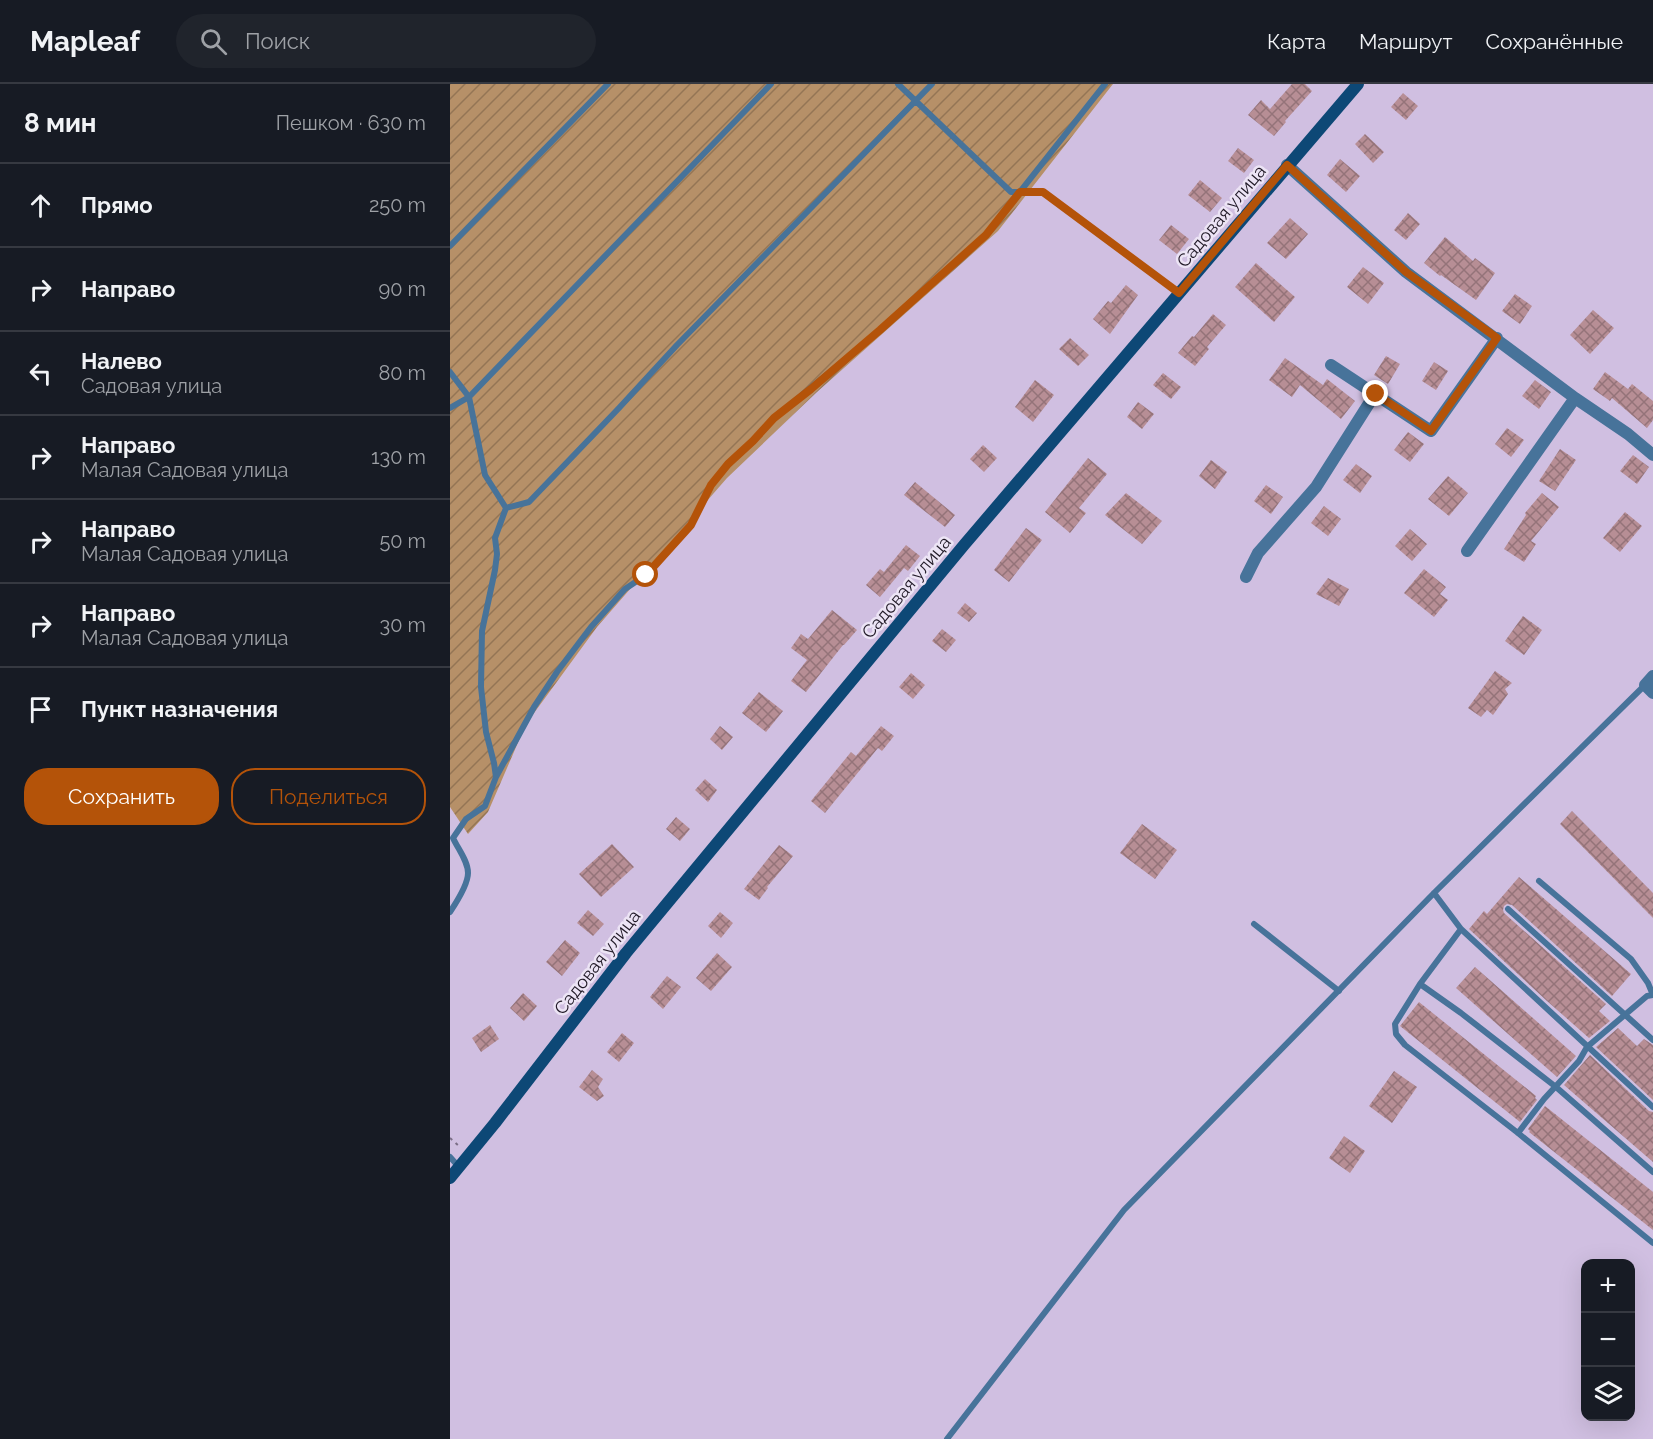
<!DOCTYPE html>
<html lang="ru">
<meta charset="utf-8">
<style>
body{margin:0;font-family:Raleway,sans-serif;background:#20242c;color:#f1f3f6}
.controls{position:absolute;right:18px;bottom:18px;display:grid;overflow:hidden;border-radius:12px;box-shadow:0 6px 24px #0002}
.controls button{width:54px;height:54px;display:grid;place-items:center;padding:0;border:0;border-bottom:2px solid #363941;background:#171b24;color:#f1f3f6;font:30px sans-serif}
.stop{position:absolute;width:18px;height:18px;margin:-14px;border:4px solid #b45309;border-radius:50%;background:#fff}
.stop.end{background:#b45309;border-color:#fff;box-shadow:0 2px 6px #0008}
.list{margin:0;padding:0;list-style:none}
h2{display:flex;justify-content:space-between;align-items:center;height:78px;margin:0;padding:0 24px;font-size:26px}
h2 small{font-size:20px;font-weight:400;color:#9ea1a6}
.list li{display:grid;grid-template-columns:39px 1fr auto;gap:18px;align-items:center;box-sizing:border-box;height:84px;padding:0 24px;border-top:2px solid #363941}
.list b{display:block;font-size:22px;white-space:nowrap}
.list p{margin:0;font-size:20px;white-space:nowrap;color:#9ea1a6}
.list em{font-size:20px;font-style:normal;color:#9ea1a6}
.actions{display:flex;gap:12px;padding:18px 24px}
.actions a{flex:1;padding:14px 0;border:2px solid #b45309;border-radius:24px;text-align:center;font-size:21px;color:#b45309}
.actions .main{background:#b45309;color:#fff}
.icon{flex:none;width:33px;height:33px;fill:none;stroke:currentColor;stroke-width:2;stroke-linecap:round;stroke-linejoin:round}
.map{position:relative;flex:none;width:1203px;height:1355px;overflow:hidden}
header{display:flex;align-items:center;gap:36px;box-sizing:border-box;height:84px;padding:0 30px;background:#171b24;border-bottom:2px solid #363941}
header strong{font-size:28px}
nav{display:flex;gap:33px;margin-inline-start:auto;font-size:21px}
.search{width:420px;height:54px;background:#20242c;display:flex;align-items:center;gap:15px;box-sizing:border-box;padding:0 21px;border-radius:33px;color:#9ea1a6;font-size:22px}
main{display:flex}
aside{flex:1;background:#171b24}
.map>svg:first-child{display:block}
.garden{fill:url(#garden-furrows)}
.building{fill:url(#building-cross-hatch)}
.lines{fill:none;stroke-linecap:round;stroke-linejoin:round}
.path{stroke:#7b6e86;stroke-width:2;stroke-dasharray:3 4.5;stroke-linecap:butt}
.lane{stroke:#47739a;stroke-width:6}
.street{stroke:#47739a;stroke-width:12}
.secondary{stroke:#0d4876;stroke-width:12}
.route{stroke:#b45309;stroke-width:8}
.labels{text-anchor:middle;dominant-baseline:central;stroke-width:5;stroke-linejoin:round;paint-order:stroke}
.street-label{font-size:18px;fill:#201926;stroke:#ece4f5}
</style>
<header>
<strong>Mapleaf</strong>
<div class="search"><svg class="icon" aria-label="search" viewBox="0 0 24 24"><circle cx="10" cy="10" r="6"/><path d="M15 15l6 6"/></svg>Поиск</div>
<nav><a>Карта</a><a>Маршрут</a><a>Сохранённые</a></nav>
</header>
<main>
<aside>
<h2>8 мин<small>Пешком · 630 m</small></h2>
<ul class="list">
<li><svg class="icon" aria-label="ahead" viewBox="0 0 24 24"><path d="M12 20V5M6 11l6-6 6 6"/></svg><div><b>Прямо</b></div><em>250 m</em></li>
<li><svg class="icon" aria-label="right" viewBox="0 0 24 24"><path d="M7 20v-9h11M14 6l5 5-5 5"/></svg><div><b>Направо</b></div><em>90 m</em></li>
<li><svg class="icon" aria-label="left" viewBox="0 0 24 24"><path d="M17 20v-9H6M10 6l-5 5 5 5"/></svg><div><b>Налево</b><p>Садовая улица</p></div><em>80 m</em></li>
<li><svg class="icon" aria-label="right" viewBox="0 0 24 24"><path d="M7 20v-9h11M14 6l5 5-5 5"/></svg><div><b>Направо</b><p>Малая Садовая улица</p></div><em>130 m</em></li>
<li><svg class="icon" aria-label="right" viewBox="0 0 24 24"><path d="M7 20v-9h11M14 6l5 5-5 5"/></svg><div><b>Направо</b><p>Малая Садовая улица</p></div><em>50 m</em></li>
<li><svg class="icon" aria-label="right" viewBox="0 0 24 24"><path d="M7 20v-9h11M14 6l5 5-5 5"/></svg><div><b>Направо</b><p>Малая Садовая улица</p></div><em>30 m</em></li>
<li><svg class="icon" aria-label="arrive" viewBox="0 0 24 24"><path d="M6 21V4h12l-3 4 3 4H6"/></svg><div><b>Пункт назначения</b></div></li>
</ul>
<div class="actions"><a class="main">Сохранить</a><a>Поделиться</a></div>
</aside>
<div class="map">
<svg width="1203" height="1355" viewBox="0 0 1203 1355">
<defs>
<pattern id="garden-furrows" width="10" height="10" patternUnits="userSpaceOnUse" patternTransform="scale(1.5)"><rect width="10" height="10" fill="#b69068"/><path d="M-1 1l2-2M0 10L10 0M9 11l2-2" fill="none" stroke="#947555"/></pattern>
<pattern id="building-cross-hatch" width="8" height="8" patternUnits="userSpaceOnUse" patternTransform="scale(1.5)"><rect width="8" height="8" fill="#b78e95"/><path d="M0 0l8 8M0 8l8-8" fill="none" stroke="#947379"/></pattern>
</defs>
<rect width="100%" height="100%" fill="#d0bfe1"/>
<path class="garden" d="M0,0h663l-115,147 -181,161 -90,86 -130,149 -71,97 -38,88 -20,22 -18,-27z"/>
<path class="building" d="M842,0h13l7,7 -27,30 1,1 -12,14 -26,-21 13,-15 9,9z
M953,9l15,13 -12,14 -15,-13z
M915,50l19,18 -11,11 -18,-19z
M788,64l16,12 -10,13 -16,-12z
M890,75l20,17 -14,16 -19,-17z
M750,96l22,18 -12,14 -22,-17z
M958,129l12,11 -14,16 -12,-10z
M840,134l18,16 -22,25 -19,-16z
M721,141l18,14 -12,15 -18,-14z
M995,153l28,24 2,-3 20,15 -19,27 -35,-25 -1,1 -16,-13z
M806,179l39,34 -21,25 -39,-35z
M913,183l21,16 -16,21 -21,-17z
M676,201l12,10 -28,39 -17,-15 15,-18 3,2z
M1065,210l17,12 -12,18 -18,-13z
M1143,226l21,18 -24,26 -20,-19z
M763,230l13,11 -19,22 2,2 -14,17 -17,-13 14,-17 2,1z
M620,254l19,17 -11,11 -19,-17z
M936,272l14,8 -12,20 -14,-9z
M835,274l38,27 4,-6 28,22 -14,18 -41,-34 -8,12 -23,-17z
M984,278l14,9 -12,19 -14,-9z
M1155,288l23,17 4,-5 21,17v19l-6,8 -35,-30 -2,3 -17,-12z
M713,289l18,14 -10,12 -18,-14z
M585,296l19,15 -21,27 -18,-15z
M1085,296l16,12 -12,17 -17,-13z
M688,318l16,12 -12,15 -15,-12z
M1057,344l17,12 -13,17 -16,-13z
M958,348l16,12 -14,18 -16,-12z
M533,361l14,13 -13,14 -14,-13z
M1110,365l16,11 -21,31 -16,-10z
M1183,371l16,12 -12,17 -17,-13z
M638,374l19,16 -28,34 7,5 -16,20 -25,-21z
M761,376l16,12 -12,17 -16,-13z
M906,380l16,12 -12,17 -17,-13z
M998,392l20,17 -19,23 -21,-17z
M465,398l40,33 -10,12 -41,-32z
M816,401l17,12 -12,17 -17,-13z
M676,409l36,28 -20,23 -37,-29z
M1092,409l17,14 -28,34 5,3 -12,18 -20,-13 22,-34 -1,-2z
M874,422l17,13 -13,17 -17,-13z
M1175,428l17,14 -22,26 -17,-14z
M576,444l16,12 -33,42 -15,-12z
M960,445l17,15 -15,17 -17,-15z
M456,461l14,11 -12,15 -4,-3 -24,29 -14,-12 14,-16 4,3z
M974,485l22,18 -6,7 8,6 -14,17 -30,-24z
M878,494l21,11 -10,17 -23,-12z
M515,519l12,10 -8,9 -12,-9z
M382,526l25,20 -13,15h-1l-37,47 -15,-11 16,-21 -16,-12 10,-14 7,5z
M1073,532l19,14 -18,25 -19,-14z
M492,545l14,11 -10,12 -14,-11z
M1045,587l17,12 -7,6 3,5 -15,21 -6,-5 -6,7 -13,-9z
M461,589l14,12 -12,14 -14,-12z
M309,608l24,19 -17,21 -24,-19z
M270,642l13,11 -11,13 -12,-11z
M431,642l13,10 -12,15 -4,-3 -53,65 -14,-12 40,-49 5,4z
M255,695l12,11 -9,12 -13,-12z
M1122,727l81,82v25l-93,-94z
M226,733l14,12 -10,12 -14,-12z
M692,740l35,26 -22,29 -35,-26z
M162,760l22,23 -33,30 -22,-23z
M329,761l14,11 -26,31 1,1 -9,12 -15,-11z
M1069,793l112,97 -19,22 -100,-91 -5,-1 -3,2 -1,4 1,3 102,91 -7,7 11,10 -21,17 -42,-37 -78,-72 15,-18 3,3z
M138,826l16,14 -11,12 -16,-13z
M270,828l13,11 -12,15 -13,-12z
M115,856l15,13 -18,23 -16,-14z
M267,869l15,14 -21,24 -15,-13z
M1025,883l101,89 -19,21 -101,-89z
M217,892l14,11 -18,22 -13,-12z
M73,909l14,13 -13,15 -14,-13z
M969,918l117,94 -1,2 2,2 -17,22 -120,-96z
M40,941l9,14 -18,13 -9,-14z
M1168,944l19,18 7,-7 9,6v55l-57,-53z
M172,949l12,10 -15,19 -12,-10z
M1140,971l59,56 4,1v50l-89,-77z
M142,986l11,9 -5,8 6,9 -7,5 -18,-14z
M944,987l23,16 -25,36 -23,-17z
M1095,1022l108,86v38l-124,-98 1,-1 -2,-2z
M894,1052l21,15 -15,22 -21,-15z"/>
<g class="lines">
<path class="path" d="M0,1054l10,9"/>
<path class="lane" d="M448,0l113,108h32l136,101
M0,162l158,-162
M0,288l19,25 16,78 21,33 -11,30 2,16 -2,16 -13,61 -1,56 5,45 8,31 2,14 -11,29 -19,13 -13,19c5,11 15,23 15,35 0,11 -12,30 -18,39
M0,324l19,-11 302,-313
M56,424l23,-6 90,-94 58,-63 255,-261
M46,693l38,-70 23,-35 34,-45 34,-38 21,-14 45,-50 20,-40 17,-21 25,-23 21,-23 107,-88 105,-95 119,-151
M1089,797l92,78 17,24 5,12
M984,809l27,36 192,178
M1058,825l145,131
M804,840l85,67
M1011,845l-41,55 -25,40 1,10 9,11 113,88 135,110
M970,900l41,29 95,74 97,85
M1068,1049l26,-34 35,-38 8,-14 60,-51 6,-1
M0,1073l9,10
M497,1355l177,-229 310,-317 211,-208"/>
<path class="street" d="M837,81l119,107 169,126 53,36 25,21
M881,281l100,66 66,-93
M1017,467l108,-153
M796,493l12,-24 58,-66 59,-93
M1203,592l-8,9 8,8"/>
<path class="secondary" d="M0,1094l45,-55 131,-170 338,-408 394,-461"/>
</g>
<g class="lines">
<path class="route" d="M196,491l45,-50 20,-40 17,-21 25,-23 21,-23 37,-29 69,-59 106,-95 34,-43h23l136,101 108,-128 119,107 91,66 -66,93 -55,-37"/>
</g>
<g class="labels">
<g class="street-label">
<text transform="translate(771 132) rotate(-50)">Садовая улица</text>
<text transform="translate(456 503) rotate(-50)">Садовая улица</text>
<text transform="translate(147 878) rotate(-52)">Садовая улица</text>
</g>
</g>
</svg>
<div class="controls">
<button>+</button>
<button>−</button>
<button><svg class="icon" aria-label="layers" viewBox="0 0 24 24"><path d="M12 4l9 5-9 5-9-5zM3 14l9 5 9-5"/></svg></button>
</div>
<div class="stop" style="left:196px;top:491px"></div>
<div class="stop end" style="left:926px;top:310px"></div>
</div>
</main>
